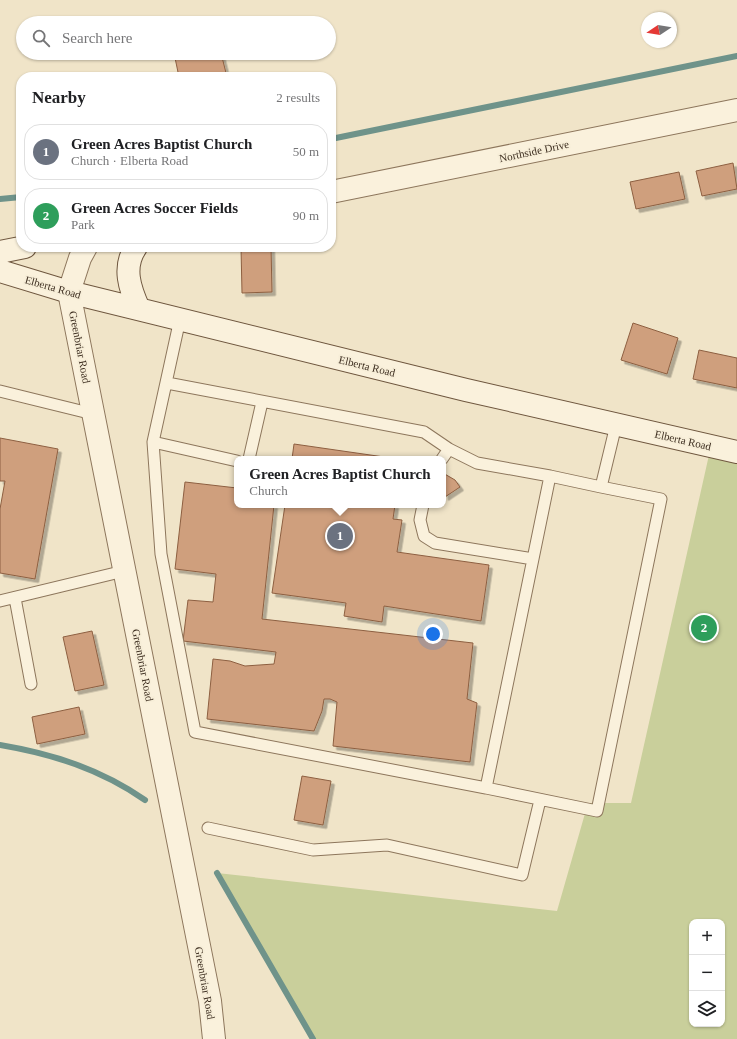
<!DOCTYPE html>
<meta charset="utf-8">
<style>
body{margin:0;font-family:"Times New Roman",serif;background:#f6f6f6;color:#202124}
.controls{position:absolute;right:12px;bottom:12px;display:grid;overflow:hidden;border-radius:8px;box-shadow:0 1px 3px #0004}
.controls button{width:36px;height:36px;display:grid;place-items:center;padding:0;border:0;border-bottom:1px solid #e0e0e0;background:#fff;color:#202124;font:20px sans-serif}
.compass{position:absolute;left:641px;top:12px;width:36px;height:36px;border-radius:50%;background:#fff;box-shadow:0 1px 3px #0004;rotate:258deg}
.you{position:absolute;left:433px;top:634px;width:14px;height:14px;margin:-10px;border:3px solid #fff;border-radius:50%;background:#1a73e8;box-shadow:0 0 0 6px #1a73e833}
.badge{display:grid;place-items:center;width:26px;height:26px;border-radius:50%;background:#9e2a2b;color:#fff;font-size:13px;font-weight:700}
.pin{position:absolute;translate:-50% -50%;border:2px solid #fff;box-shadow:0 1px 4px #0006}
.popup{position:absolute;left:234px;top:456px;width:212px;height:52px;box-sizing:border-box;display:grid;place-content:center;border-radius:8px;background:#fff;filter:drop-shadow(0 1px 3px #0005);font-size:13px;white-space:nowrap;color:#757577}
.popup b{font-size:15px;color:#202124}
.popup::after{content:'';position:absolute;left:50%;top:100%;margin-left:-8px;border:8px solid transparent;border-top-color:#fff}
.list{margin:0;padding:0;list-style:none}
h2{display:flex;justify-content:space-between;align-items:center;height:52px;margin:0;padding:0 16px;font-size:17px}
h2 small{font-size:13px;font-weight:400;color:#757577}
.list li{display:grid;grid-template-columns:26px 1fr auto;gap:12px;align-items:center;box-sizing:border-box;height:56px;margin:0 8px 8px;padding:0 8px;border:1px solid #e0e0e0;border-radius:16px}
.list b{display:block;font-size:15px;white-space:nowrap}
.list p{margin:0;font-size:13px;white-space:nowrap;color:#757577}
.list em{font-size:13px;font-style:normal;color:#757577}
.icon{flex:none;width:22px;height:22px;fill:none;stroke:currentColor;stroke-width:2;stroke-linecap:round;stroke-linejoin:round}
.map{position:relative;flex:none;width:737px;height:1039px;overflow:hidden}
.search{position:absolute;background:#fff;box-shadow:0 1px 3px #0004;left:16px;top:16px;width:320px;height:44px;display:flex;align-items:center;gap:10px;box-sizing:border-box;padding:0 14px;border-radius:22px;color:#757577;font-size:15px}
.panel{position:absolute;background:#fff;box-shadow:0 1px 3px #0004;left:16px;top:72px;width:320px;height:180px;border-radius:16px}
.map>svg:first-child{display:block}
.green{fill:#c9cf9b;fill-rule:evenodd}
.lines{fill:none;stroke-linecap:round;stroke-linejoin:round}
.stream{stroke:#6f938a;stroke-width:6}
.building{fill:#cf9f7d;stroke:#8d5f41;filter:url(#shadow)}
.lane-casing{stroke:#8d765c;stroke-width:13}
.street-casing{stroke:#8d765c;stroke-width:24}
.secondary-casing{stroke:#6f573f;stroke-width:24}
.lane{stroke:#faf1dc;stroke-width:11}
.street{stroke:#faf1dc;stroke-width:22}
.secondary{stroke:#faf1dc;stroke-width:22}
.labels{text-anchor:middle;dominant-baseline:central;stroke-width:3.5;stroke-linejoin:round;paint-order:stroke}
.street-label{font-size:11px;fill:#3d2e20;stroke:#f7eed8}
</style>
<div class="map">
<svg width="737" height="1039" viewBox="0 0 737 1039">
<defs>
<filter id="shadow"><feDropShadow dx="3.5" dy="3.5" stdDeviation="0" flood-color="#0004"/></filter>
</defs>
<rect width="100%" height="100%" fill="#f0e4c8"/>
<path class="green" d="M711,446l26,6v587h-424l-96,-166 340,38 31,-108h43zM692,922h30v102h-30z"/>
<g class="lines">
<path class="stream" d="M331,139l406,-83
M0,199l21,-2
M0,745c53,9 100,24 145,55
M217,873l96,166"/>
</g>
<path class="building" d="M174,53h47l6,24h-48z
M733,163l4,26 -35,7 -6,-25z
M679,172l6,27 -49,10 -6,-27z
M241,247h30l1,45 -30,1z
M633,323l45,15 -11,36 -46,-14z
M699,350l38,8v30l-44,-9z
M0,438l58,11 -23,130 -35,-6v-64l5,-28h-5z
M294,444l104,15h-106z
M443,473l12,7 5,7 -15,10z
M185,482l52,6v17h37l-12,114 211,24 -6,56 10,4 -7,59 -137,-16 4,-44 -7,-3h-6l-2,12 -8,20 -107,-12 6,-60 17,2 15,5 29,-2 2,-12 -93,-11 5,-41 25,2 3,-28 -41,-5z
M285,505h110l-2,14 9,1 -5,32 92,13 -8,56 -97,-15 -2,16 -38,-6 2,-13 -74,-10z
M92,631l12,54 -29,6 -12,-54z
M79,707l6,27 -48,10 -5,-27z
M302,776l29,5 -8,44 -29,-5z"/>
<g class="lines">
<defs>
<path id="lane" d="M180,319l-27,123 8,112 34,178 291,56
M167,383l257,49 25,17 28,14 73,13
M0,391l93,23
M153,442l84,19
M249,459l13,-57
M442,459l7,-10
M601,487l-51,-11 -64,312 111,23 64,-312 -60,-12 15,-62
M423,505l-3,15 4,16 11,7 98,16
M15,598l16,86
M0,601l124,-30
M208,828l105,22 74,-5 135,30 18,-75"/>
<path id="street" d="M331,192l406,-82
M86,247l-6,11 -11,34 141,709 4,38"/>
<path id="secondary" d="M136,247c-14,20 -6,42 3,62
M0,252l25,-5
M0,271l69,21 397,98 271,62"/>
</defs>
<use href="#lane" class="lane-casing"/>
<use href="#street" class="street-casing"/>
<use href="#secondary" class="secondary-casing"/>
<use href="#lane" class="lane"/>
<use href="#street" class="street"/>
<use href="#secondary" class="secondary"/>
</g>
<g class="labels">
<g class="street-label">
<text transform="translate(534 151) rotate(-12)">Northside Drive</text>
<text transform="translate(53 287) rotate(16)">Elberta Road</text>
<text transform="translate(80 347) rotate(79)">Greenbriar Road</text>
<text transform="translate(367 366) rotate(14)">Elberta Road</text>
<text transform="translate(683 440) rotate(13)">Elberta Road</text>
<text transform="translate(143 665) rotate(79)">Greenbriar Road</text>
<text transform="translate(205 983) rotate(80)">Greenbriar Road</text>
</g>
</g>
</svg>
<div class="controls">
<button>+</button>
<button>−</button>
<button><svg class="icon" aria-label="layers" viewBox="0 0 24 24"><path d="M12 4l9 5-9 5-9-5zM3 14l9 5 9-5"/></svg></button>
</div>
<svg class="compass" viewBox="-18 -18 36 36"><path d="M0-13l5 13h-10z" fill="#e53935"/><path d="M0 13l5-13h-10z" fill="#757577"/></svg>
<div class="you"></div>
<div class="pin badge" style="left:340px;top:536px;background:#6b7280">1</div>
<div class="popup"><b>Green Acres Baptist Church</b>Church</div>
<div class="pin badge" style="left:704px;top:628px;background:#2e9e5b">2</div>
<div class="search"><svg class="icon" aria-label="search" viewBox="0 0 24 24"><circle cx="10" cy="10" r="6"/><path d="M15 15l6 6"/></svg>Search here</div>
<section class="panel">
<h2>Nearby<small>2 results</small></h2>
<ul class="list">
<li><span class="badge" style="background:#6b7280">1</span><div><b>Green Acres Baptist Church</b><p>Church · Elberta Road</p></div><em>50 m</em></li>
<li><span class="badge" style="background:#2e9e5b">2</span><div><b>Green Acres Soccer Fields</b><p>Park</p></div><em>90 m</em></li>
</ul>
</section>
</div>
